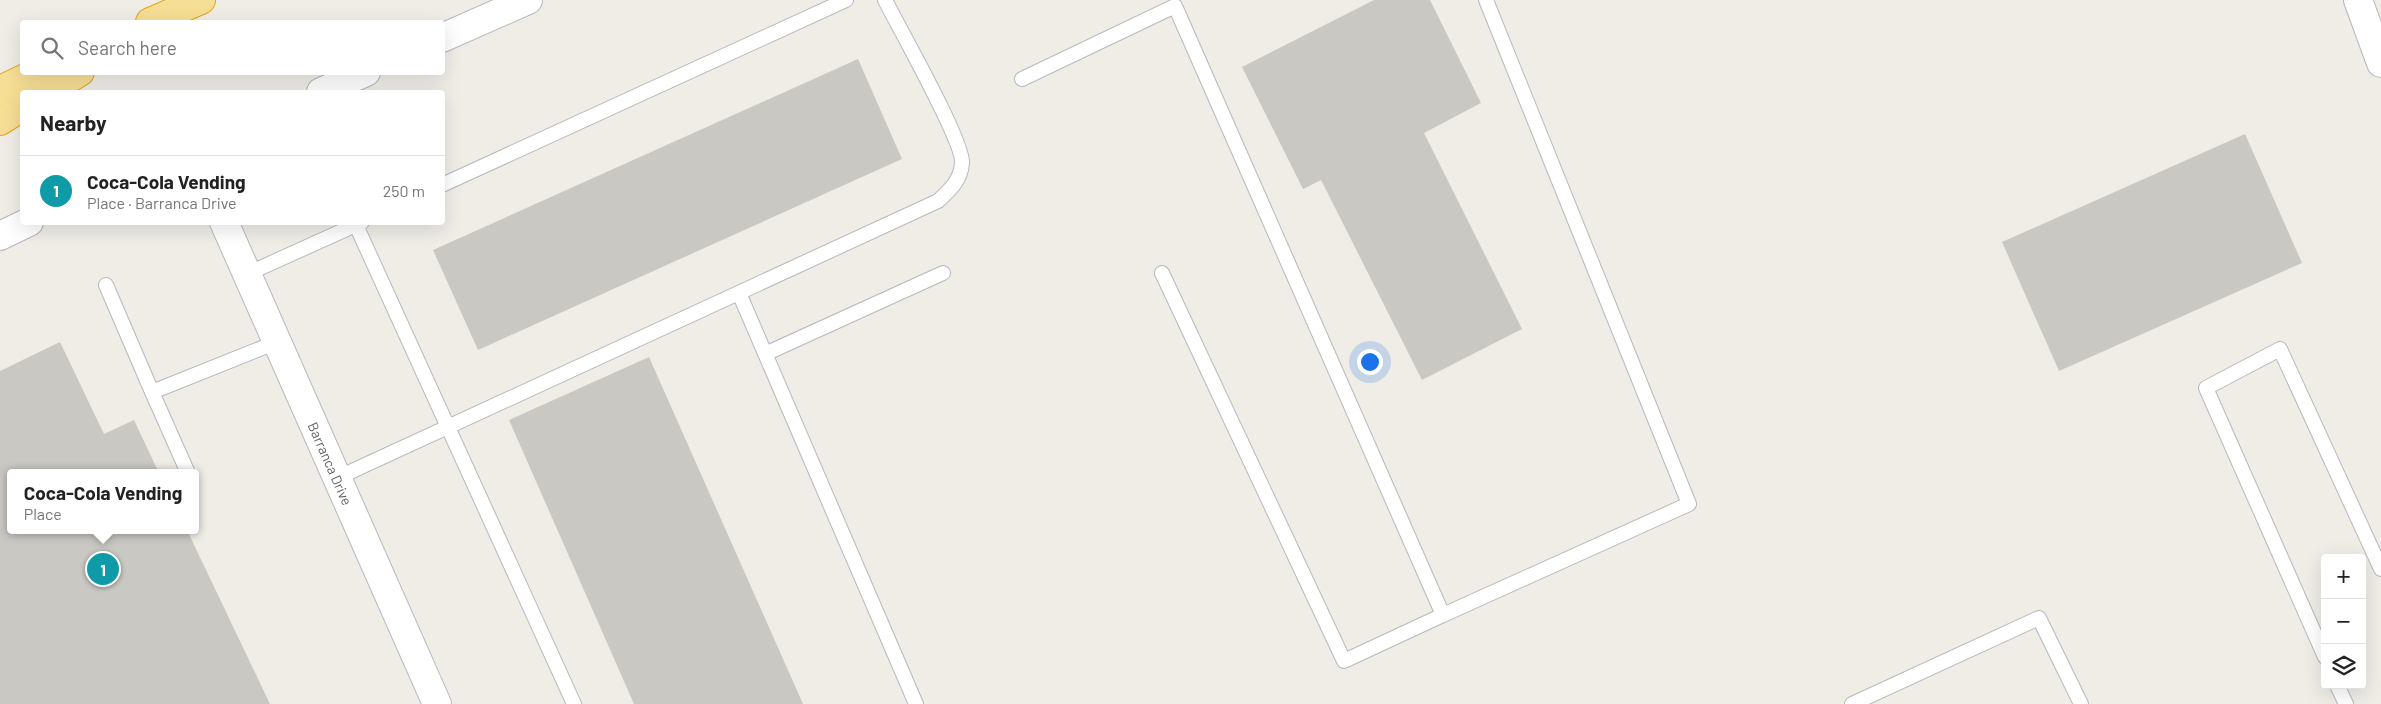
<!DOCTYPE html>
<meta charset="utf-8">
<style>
body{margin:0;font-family:Barlow,sans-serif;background:#f6f6f6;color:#222}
.controls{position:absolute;right:15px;bottom:15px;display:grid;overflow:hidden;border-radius:5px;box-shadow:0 5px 20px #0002}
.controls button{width:45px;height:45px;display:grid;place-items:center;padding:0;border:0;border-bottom:1px solid #e0e0e0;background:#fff;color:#222;font:25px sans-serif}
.you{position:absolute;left:1369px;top:361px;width:18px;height:18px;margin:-12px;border:4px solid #fff;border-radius:50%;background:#1a73e8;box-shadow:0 0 0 8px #1a73e833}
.badge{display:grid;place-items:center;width:32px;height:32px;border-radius:50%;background:#ea580c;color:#fff;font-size:16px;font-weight:700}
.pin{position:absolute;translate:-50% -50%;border:2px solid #fff;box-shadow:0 1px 5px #0006}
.popup{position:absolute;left:7px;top:469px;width:192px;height:65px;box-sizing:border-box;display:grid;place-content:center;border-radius:5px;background:#fff;filter:drop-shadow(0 1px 4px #0005);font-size:16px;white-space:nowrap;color:#767676}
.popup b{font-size:19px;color:#222}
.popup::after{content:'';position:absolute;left:50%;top:100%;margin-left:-10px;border:10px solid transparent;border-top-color:#fff}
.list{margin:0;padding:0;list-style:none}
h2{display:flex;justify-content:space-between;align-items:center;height:65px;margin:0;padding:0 20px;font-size:21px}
h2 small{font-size:16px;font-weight:400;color:#767676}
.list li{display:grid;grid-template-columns:32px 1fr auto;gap:15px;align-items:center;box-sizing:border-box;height:70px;padding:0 20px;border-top:1px solid #e0e0e0}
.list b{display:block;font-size:19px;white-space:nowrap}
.list p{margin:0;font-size:16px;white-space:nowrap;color:#767676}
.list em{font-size:16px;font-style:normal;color:#767676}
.icon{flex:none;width:28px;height:28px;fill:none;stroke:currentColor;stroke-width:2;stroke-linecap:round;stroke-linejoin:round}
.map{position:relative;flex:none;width:2381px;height:704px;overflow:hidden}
.search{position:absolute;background:#fff;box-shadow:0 5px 20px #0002;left:20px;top:20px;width:425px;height:55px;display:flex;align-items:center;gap:12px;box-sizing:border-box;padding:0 18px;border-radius:5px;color:#767676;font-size:19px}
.panel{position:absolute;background:#fff;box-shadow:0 5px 20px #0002;left:20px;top:90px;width:425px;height:135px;border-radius:5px}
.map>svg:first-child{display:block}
.building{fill:#cac8c2}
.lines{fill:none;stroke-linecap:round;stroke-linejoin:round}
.lane-casing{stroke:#b6b8bb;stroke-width:16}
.secondary-casing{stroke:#b4b8bc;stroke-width:30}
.highway-casing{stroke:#e5a20f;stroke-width:30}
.lane{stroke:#fff;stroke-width:14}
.secondary{stroke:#fff;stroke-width:28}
.highway{stroke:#f6de95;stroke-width:28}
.labels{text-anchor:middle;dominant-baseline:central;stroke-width:4.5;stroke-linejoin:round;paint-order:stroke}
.street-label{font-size:14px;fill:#5d6165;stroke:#fff}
</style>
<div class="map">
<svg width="2381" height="704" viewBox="0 0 2381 704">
<rect width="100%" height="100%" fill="#efede6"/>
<path class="building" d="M1374,0h56l51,103 -57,30 98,196 -100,51 -101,-200 -18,9 -61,-122z
M858,59l44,100 -424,191 -45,-100z
M2245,134l57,129 -243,108 -57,-129z
M60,342l44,92 30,-14 25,53h-148v57h176l83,174h-270v-333z
M649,357l154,347h-169l-125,-284z"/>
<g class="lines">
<defs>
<path id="lane" d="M1022,79l153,-73 268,609 246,-111 -203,-504
M442,185l404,-185
M356,225l218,479
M1162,273l182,388 99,-46
M247,274l115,-52
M106,285l46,107 125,-50
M739,293l177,411
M765,354l178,-81
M152,392l36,81
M337,478l601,-277c12,-11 23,-21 24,-38 2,-21 -64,-137 -77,-163
M2325,657l-119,-269 74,-39 101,220
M2337,685l9,19
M1852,704l187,-86 42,86"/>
<g id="secondary">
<path d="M2358,0l23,63"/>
<path d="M442,38l86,-38"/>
<path d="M321,92l45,-20"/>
<path id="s1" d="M224,222l213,482"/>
<path d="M0,236l29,-14"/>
</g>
<path id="highway" d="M150,22l51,-22
M0,90l38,-18
M47,92l33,-20
M0,121l22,-14"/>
</defs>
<use href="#lane" class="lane-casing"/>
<use href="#secondary" class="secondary-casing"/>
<use href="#highway" class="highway-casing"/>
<use href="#lane" class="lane"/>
<use href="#secondary" class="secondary"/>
<use href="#highway" class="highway"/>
</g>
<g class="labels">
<g class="street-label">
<text stroke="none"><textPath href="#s1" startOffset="264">Barranca Drive</textPath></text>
</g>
</g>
</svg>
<div class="controls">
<button>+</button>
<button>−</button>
<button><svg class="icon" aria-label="layers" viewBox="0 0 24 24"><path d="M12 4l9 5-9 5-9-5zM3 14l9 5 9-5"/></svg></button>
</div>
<div class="you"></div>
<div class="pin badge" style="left:103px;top:569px;background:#0f9aa8">1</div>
<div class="popup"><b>Coca-Cola Vending</b>Place</div>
<div class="search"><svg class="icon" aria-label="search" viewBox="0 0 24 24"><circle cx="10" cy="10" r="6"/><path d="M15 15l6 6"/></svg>Search here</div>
<section class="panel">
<h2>Nearby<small></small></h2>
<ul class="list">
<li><span class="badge" style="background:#0f9aa8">1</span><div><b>Coca-Cola Vending</b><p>Place · Barranca Drive</p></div><em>250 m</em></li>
</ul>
</section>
</div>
